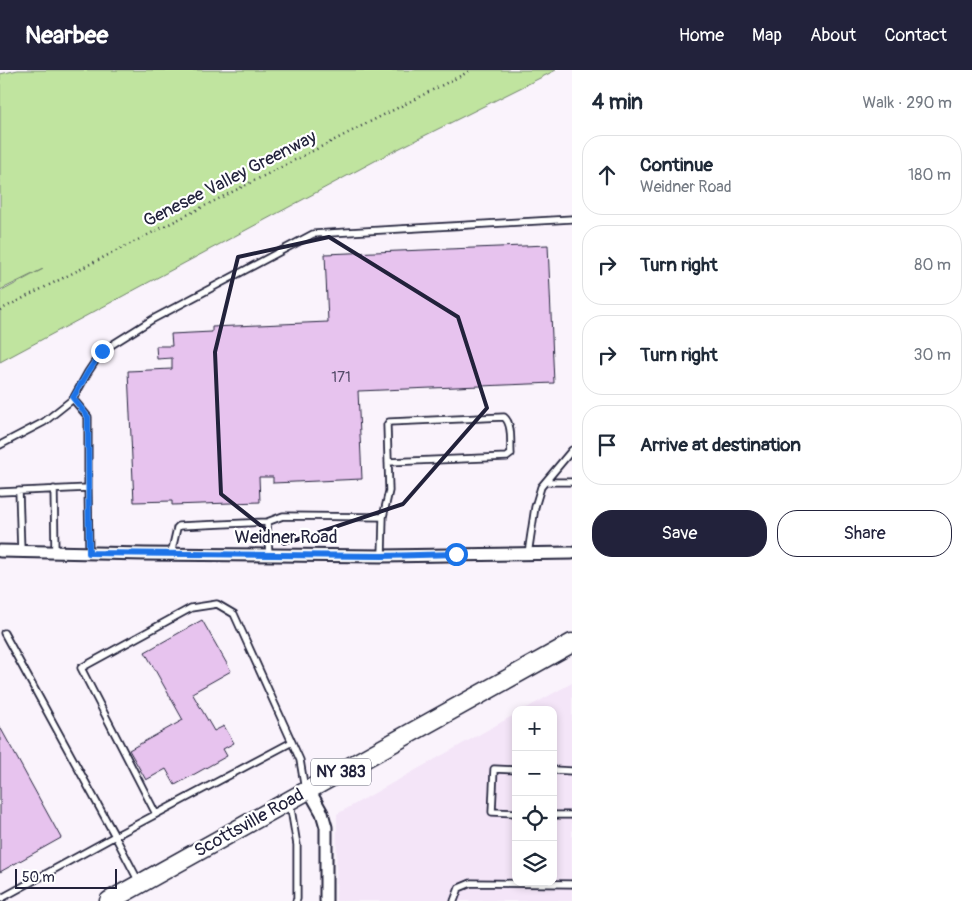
<!DOCTYPE html>
<meta charset="utf-8">
<style>
body{margin:0;font-family:Pangolin,sans-serif;background:#f2f2f3;color:#1f2937}
.controls{position:absolute;right:15px;bottom:15px;display:grid;overflow:hidden;border-radius:10px;box-shadow:0 2px 8px #0003}
.controls button{width:45px;height:45px;display:grid;place-items:center;padding:0;border:0;border-bottom:1px solid #e0e1e3;background:#fff;color:#1f2937;font:25px sans-serif}
.scale{position:absolute;left:15px;bottom:12px;width:102px;box-sizing:border-box;padding-left:5px;border:2px solid #22223b;border-top:0;font-size:14px;line-height:18px;white-space:nowrap;color:#22223b;-webkit-text-stroke:4px #fff;paint-order:stroke}
.stop{position:absolute;width:15px;height:15px;margin:-11px;border:4px solid #1a73e8;border-radius:50%;background:#fff}
.stop.end{background:#1a73e8;border-color:#fff;box-shadow:0 1px 5px #0008}
.list{margin:0;padding:0;list-style:none}
h2{display:flex;justify-content:space-between;align-items:center;height:65px;margin:0;padding:0 20px;font-size:21px}
h2 small{font-size:16px;font-weight:400;color:#747a83}
.list li{display:grid;grid-template-columns:32px 1fr auto;gap:15px;align-items:center;box-sizing:border-box;height:80px;margin:0 10px 10px;padding:0 10px;border:1px solid #e0e1e3;border-radius:20px}
.list b{display:block;font-size:19px;white-space:nowrap}
.list p{margin:0;font-size:16px;white-space:nowrap;color:#747a83}
.list em{font-size:16px;font-style:normal;color:#747a83}
.actions{display:flex;gap:10px;padding:15px 20px}
.actions a{flex:1;padding:11px 0;border:1px solid #22223b;border-radius:20px;text-align:center;font-size:18px;color:#22223b}
.actions .main{background:#22223b;color:#fff}
.icon{flex:none;width:28px;height:28px;fill:none;stroke:currentColor;stroke-width:2;stroke-linecap:round;stroke-linejoin:round}
.map{position:relative;flex:none;width:572px;height:831px;overflow:hidden}
header{display:flex;align-items:center;gap:30px;box-sizing:border-box;height:70px;padding:0 25px;background:#22223b;color:#fff}
header strong{font-size:24px}
nav{display:flex;gap:28px;margin-inline-start:auto;font-size:18px}
main{display:flex}
aside{flex:1;background:#fff}
.map>svg:first-child{display:block}
.built{fill:#f4e5f8}
.green{fill:#c0e49f;stroke:#71836d}
.building{fill:#e7c3ee;stroke:#22223b}
.lines{fill:none;stroke-linecap:round;stroke-linejoin:round}
.service-casing{stroke:#22223b;stroke-width:9}
.minor-casing{stroke:#22223b;stroke-width:15}
.primary-casing{stroke:#22223b;stroke-width:21}
.path{stroke:#22223b;stroke-width:2.5;stroke-dasharray:1 4;stroke-linecap:butt}
.service{stroke:#fff;stroke-width:5.5}
.minor{stroke:#fff;stroke-width:11}
.primary{stroke:#fff;stroke-width:18}
.route{stroke:#1a73e8;stroke-width:6}
.marked{fill:none;stroke:#22223b;stroke-width:4;stroke-linejoin:round}
.labels{text-anchor:middle;dominant-baseline:central;stroke-width:4.5;stroke-linejoin:round;paint-order:stroke}
.number-label{font-size:15px;fill:#534a68}
.shield{fill:#fff;stroke:#646476;stroke-width:1}
.shield-label{font-size:16px;font-weight:bold;fill:#22223b}
.street-label{font-size:18px;fill:#22223b;stroke:#fff}
</style>
<header>
<strong>Nearbee</strong>
<nav><a>Home</a><a>Map</a><a>About</a><a>Contact</a></nav>
</header>
<main>
<div class="map">
<svg width="572" height="831" viewBox="0 0 572 831">
<rect width="100%" height="100%" fill="#faf3fc"/>
<filter id="ink" filterUnits="userSpaceOnUse"><feTurbulence type="fractalNoise" baseFrequency=".02" numOctaves="2"/><feDisplacementMap in="SourceGraphic" scale="10" xChannelSelector="R" yChannelSelector="G"/><feConvolveMatrix kernelMatrix="1 2 1 2 8 2 1 2 1" color-interpolation-filters="sRGB"/></filter>
<g filter="url(#ink)">
<path class="built" d="M572,613v218h-236l1,-87 179,-100v168h37v-172h-30z"/>
<path class="green" d="M18,0h538l-170,85 -386,207v-70l43,-23 -43,21v-216z"/>
<path class="building" d="M548,175l6,138 -196,8 4,88 -89,4v-6h-14l1,25 -88,3v-4l-38,1 -6,-131 44,-2v-11l-15,1 -1,-13h16l-1,-12 41,-2v-5l116,-5 -3,-68z
M202,550l29,51 -39,22 22,38 10,-5 10,17 -11,6 4,7 -52,29 -9,-16 -20,11 -17,-30 54,-30 -38,-68z
M0,657l61,111 -61,34z"/>
<g class="lines">
<defs>
<path id="service" d="M73,329l15,18v71
M0,375l44,-23 29,-23 15,-27 14,-21 51,-32 160,-85 259,-15
M546,412h26
M54,419l1,63
M19,421l2,60
M0,422l88,-4 1,65
M171,484l6,-26 2,-2 88,-4
M528,484l7,-47 6,-20 31,-37
M269,485l-2,-33 16,-6 100,1
M382,486l1,-39 6,-26 -2,-66 2,-3 115,-5c9,7 6,27 7,37l-4,3 -119,5
M516,700l-22,-1 -2,43 24,1
M553,700l19,1
M290,733l7,42v54l-1,2
M156,744l-75,-146 110,-60 26,-4 17,10 66,146 5,30
M553,745h19
M139,812l-24,-46 177,-94
M0,829l115,-63 -111,-203
M454,831l5,-13 12,-5 101,1"/>
<path id="minor" d="M0,481l145,3 237,2 190,-3
M309,720l13,23 4,14v74"/>
<path id="primary" d="M109,831l463,-258"/>
</defs>
<use href="#service" class="service-casing"/>
<use href="#minor" class="minor-casing"/>
<use href="#primary" class="primary-casing"/>
<path class="path" d="M0,240l472,-240"/>
<use href="#service" class="service"/>
<use href="#minor" class="minor"/>
<use href="#primary" class="primary"/>
</g>
</g>
<g class="lines" filter="url(#ink)">
<path class="route" d="M102,281l-14,21 -15,26 15,19 1,136 293,3 74,-2"/>
</g>
<path class="marked" d="M329,167l129,80 29,91 -84,96 -119,40 -63,-50 -6,-142 23,-95z"/>
<g class="labels">
<g class="number-label">
<text x="341" y="307">171</text>
</g>
<rect class="shield" x="311" y="688.5" width="60" height="27" rx="4"/>
<g class="shield-label">
<text x="341" y="702">NY 383</text>
</g>
<g class="street-label">
<text transform="translate(230 109) rotate(-27)">Genesee Valley Greenway</text>
<text x="286" y="467">Weidner Road</text>
<text transform="translate(249 753) rotate(-29)">Scottsville Road</text>
</g>
</g>
</svg>
<div class="controls">
<button>+</button>
<button>−</button>
<button><svg class="icon" aria-label="locate" viewBox="0 0 24 24"><circle cx="12" cy="12" r="6"/><path d="M12 2v4M12 18v4M2 12h4M18 12h4"/></svg></button>
<button><svg class="icon" aria-label="layers" viewBox="0 0 24 24"><path d="M12 4l9 5-9 5-9-5zM3 14l9 5 9-5"/></svg></button>
</div>
<div class="scale">50 m</div>
<div class="stop" style="left:456px;top:484px"></div>
<div class="stop end" style="left:102px;top:281px"></div>
</div>
<aside>
<h2>4 min<small>Walk · 290 m</small></h2>
<ul class="list">
<li><svg class="icon" aria-label="ahead" viewBox="0 0 24 24"><path d="M12 20V5M6 11l6-6 6 6"/></svg><div><b>Continue</b><p>Weidner Road</p></div><em>180 m</em></li>
<li><svg class="icon" aria-label="right" viewBox="0 0 24 24"><path d="M7 20v-9h11M14 6l5 5-5 5"/></svg><div><b>Turn right</b></div><em>80 m</em></li>
<li><svg class="icon" aria-label="right" viewBox="0 0 24 24"><path d="M7 20v-9h11M14 6l5 5-5 5"/></svg><div><b>Turn right</b></div><em>30 m</em></li>
<li><svg class="icon" aria-label="arrive" viewBox="0 0 24 24"><path d="M6 21V4h12l-3 4 3 4H6"/></svg><div><b>Arrive at destination</b></div></li>
</ul>
<div class="actions"><a class="main">Save</a><a>Share</a></div>
</aside>
</main>
